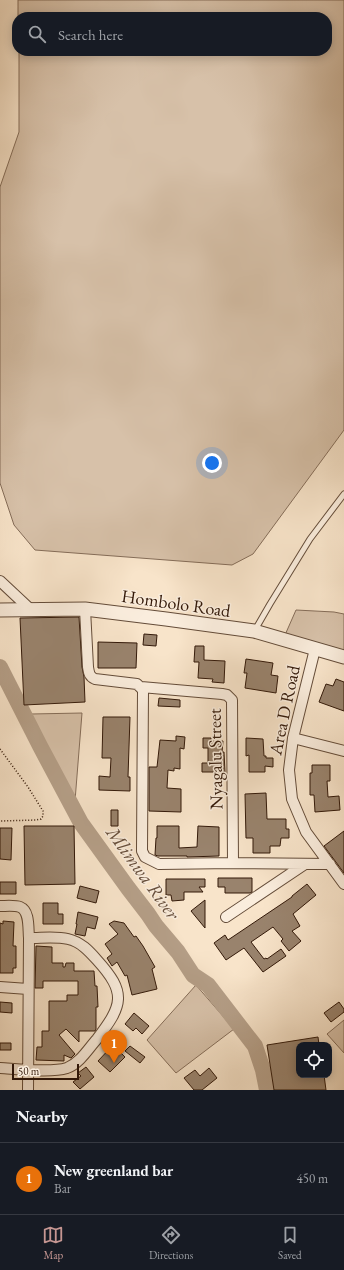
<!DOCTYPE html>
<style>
body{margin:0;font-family:"EB Garamond",serif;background:#242831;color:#f1f3f6}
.controls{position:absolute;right:12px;bottom:12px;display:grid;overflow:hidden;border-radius:8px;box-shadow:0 2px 10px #0003}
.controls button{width:36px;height:36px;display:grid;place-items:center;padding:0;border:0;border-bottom:1px solid #363941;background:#171b24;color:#f1f3f6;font:20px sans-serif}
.scale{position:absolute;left:12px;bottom:10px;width:67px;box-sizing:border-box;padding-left:4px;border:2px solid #331909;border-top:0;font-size:11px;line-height:14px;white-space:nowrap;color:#331909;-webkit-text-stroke:3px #faeddd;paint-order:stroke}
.you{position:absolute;left:212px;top:463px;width:14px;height:14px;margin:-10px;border:3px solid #fff;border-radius:50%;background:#1a73e8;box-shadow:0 0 0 6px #1a73e833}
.badge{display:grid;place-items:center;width:26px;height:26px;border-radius:50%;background:#c59692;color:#fff;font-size:13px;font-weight:700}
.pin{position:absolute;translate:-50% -33px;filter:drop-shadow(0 1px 2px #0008)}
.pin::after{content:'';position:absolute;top:21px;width:14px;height:12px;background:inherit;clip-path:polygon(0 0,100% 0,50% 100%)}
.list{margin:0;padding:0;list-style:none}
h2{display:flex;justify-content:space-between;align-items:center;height:52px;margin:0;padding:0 16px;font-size:17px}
h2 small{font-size:13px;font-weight:400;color:#9ea1a6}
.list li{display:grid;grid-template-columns:26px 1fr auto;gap:12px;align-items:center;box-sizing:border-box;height:72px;padding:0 16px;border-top:1px solid #363941}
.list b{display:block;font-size:15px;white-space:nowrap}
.list p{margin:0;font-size:13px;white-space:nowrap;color:#9ea1a6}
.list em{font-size:13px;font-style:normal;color:#9ea1a6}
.icon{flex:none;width:22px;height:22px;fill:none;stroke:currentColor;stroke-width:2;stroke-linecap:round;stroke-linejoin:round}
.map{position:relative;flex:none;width:344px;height:1090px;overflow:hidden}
.search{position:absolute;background:#171b24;box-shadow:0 2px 10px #0003;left:12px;right:12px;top:12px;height:44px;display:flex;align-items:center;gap:10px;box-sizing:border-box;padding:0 14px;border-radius:16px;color:#9ea1a6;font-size:15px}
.sheet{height:124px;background:#171b24}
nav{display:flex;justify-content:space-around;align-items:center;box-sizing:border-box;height:56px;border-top:1px solid #363941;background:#171b24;font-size:11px;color:#9ea1a6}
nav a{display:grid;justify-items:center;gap:2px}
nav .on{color:#c59692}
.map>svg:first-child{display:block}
.green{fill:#d7c1a9;stroke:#856d59}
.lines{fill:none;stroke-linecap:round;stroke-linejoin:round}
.river{stroke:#b59f88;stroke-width:16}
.building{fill:#99836d;stroke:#331909}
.service-casing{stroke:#644c39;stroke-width:7}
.minor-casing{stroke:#644c39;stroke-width:12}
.tertiary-casing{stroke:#644c39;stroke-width:15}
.path{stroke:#331909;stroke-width:1.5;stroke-dasharray:1 2;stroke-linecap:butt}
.service{stroke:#faeddd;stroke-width:5}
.minor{stroke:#faeddd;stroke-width:10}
.tertiary{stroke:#faeddd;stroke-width:13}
.labels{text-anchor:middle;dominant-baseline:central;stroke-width:3;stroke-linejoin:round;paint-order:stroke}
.street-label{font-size:18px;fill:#331909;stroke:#faeddd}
.water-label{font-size:19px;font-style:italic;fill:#674f3c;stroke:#faeddd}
</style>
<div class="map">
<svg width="344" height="1090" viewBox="0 0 344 1090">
<rect width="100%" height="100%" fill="#f8e4ca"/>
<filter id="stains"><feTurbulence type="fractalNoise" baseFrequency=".005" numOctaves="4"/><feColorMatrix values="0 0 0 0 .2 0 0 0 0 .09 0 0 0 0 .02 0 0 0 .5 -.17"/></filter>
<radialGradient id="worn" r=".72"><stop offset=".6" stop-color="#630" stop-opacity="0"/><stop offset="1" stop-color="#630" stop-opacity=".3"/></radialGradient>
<path class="green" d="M18,0h326v430l-91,124 -21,11 -197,-15 -21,-25 -14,-42v-296l19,-55v-81h308v-34h-309z
M296,610l38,2 10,2v37l-59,-16z
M82,713l-7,88 -44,-87z
M196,985l38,44 -58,44 -29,-33z
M344,1020v33l-17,-19z"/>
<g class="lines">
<path class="river" d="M0,667l40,79 41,77 47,65 20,26 8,12 22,26 15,23 15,10 47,61 8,24 4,20"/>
</g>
<path class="building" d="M79,617l3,50 2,10 1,25 -61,3 -4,-87z
M144,634l13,1 -1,11 -13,-1z
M98,642l39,1 -1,25h-38z
M195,646h9v14l21,1 -1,22 -12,-1 1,-3 -15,-1 1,-16h-5z
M246,659l27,4 -2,12 7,1 -2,17 -31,-5 2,-15h-3z
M336,679l8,3v29l-25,-9 7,-18 7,2z
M159,698l21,2v7l-22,-1z
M103,717h27l-2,60h2v14l-31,-1v-14l11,1 1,-19h-9z
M176,736l9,1 -1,12 -4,-1v21l-6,-1v3l-6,-1 -1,18 14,1v23l-32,-1v-44h8l3,-27 16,1z
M203,738h8v3h12l-1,11h2l1,20h-23v-9h6v-15h-5z
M246,738l17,1 1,17h2v2h7v9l-8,-1v6h-16v-17l-3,1z
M312,765h18v16h-3l1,16 11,-1 1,14 -25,2 -1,-17h-4v-22h2z
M266,793l1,26h19v10h3v9h-8l-1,8h-10v7h-17v-15h-7l-1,-44z
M111,810h7v16h-7z
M24,826h50l1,58 -50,1z
M157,826h22v22l18,-1 1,-21 21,1v29l-32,1v-1h-29l-3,-1 1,-17h1z
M0,828h12l-1,32 -11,-1z
M344,831v42l-20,-27z
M218,878h34v14l-2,1h-25v-6h-7z
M166,879h39v8h-6l4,5h-19v8l-12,1 -1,-6h-5z
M0,882h16v12h-16z
M307,884l9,11 -23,19 7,12 -8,5 9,10 -12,10 -8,-10 2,-2 -10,-12 -22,15 13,17 2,-1 1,1 14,-10 5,7 -23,16 -19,-24 -18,12 -12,-17 11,-8 3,5 64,-43v-1z
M80,886l19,5 -3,12 -19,-5z
M205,900v28l-14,-17z
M43,903h15v11h5v10h-20z
M78,912l20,5 -3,12 -8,-2 -2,9 -10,-2 2,-10h-1z
M3,921l11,1 -1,24h3v22h-3v5h-13v-50l3,1z
M114,921l10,2 10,14 2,-1 7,10 12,21 -3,2 5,20 -25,6 -5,-20 -2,1 -8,-14 -5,4 -5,-8 5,-4 -7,-10 13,-10 -9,-10z
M36,946l16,1v16h11v4h2l1,-4h8v8h20l1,15h2l1,21h-2v22l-1,2h-16v11l-13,-13 -7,6 16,19 -4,4 -7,-3v6l-28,-1 1,-13h5v-16h7v-30h18v-6h11v-14h-35v7h-8z
M0,1002l12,1v10l-12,-1z
M339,1002l5,7v3l-13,10 -7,-9z
M134,1013l15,13 -7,8 -6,-6 -3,3 -8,-7z
M318,1037l1,8h-20v30h25l2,15h-52l-7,-45z
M0,1043h11v7h-11z
M113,1045l12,12 -15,15 -12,-11z
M130,1046l15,11 -5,6 -15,-12z
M86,1067l8,10 -14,12 -7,-7 8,-6 -3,-3z
M209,1068l8,10 -15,12h-8l-10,-12 11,-8 5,6z"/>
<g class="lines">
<defs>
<path id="service" d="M255,630l15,-26 40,-65 34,-45"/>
<path id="minor" d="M0,581l31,29
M85,609l3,58c1,6 1,9 7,12l42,5 6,6 -1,161 3,6 14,7 74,-1 97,1
M315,649l-22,89 -4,32 3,29 14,33 38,52
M141,687l81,7 5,1 5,5 1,163
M293,738l51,13
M0,906c6,0 15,-1 20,1 10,4 8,21 9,31l-1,152
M226,917l79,-53
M0,987l28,2
M0,1068c17,1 51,5 67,0 13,-5 21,-19 30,-29 26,-34 30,-46 0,-79 -8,-9 -16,-18 -29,-21 -12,-3 -26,-1 -39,-1"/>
<path id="tertiary" d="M0,610l85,-1 81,10 88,12 90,26"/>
</defs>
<use href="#service" class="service-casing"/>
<use href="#minor" class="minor-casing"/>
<use href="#tertiary" class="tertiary-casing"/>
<path class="path" d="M0,749l28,38 15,24v5l-2,3 -5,1 -36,1"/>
<use href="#service" class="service"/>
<use href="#minor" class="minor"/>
<use href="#tertiary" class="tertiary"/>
</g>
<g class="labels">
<g class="street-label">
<text transform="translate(176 603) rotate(8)">Hombolo Road</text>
<text transform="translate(284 710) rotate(-78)">Area D Road</text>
<text transform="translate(215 759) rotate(-91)">Nyagalu Street</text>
</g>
<g class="water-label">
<text transform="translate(143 873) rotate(54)">Mlimwa River</text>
</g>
</g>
<rect width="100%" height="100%" filter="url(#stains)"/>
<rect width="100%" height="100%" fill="url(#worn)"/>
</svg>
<div class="controls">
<button><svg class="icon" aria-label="locate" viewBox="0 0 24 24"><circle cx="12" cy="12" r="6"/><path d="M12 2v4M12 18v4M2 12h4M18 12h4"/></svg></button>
</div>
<div class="scale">50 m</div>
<div class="you"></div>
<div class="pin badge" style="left:114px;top:1063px;background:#e8710a">1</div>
<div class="search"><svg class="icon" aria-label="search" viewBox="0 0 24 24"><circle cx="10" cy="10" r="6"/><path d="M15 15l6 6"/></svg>Search here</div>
</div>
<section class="sheet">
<h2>Nearby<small></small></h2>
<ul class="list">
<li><span class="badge" style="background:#e8710a">1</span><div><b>New greenland bar</b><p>Bar</p></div><em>450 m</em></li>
</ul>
</section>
<nav>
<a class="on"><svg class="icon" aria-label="map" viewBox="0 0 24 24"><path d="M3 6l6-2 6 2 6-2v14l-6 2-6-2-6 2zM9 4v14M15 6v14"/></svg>Map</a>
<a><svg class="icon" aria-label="directions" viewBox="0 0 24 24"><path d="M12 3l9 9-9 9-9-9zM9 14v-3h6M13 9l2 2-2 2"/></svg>Directions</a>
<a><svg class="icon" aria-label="saved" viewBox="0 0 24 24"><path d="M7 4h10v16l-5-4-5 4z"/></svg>Saved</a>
</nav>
